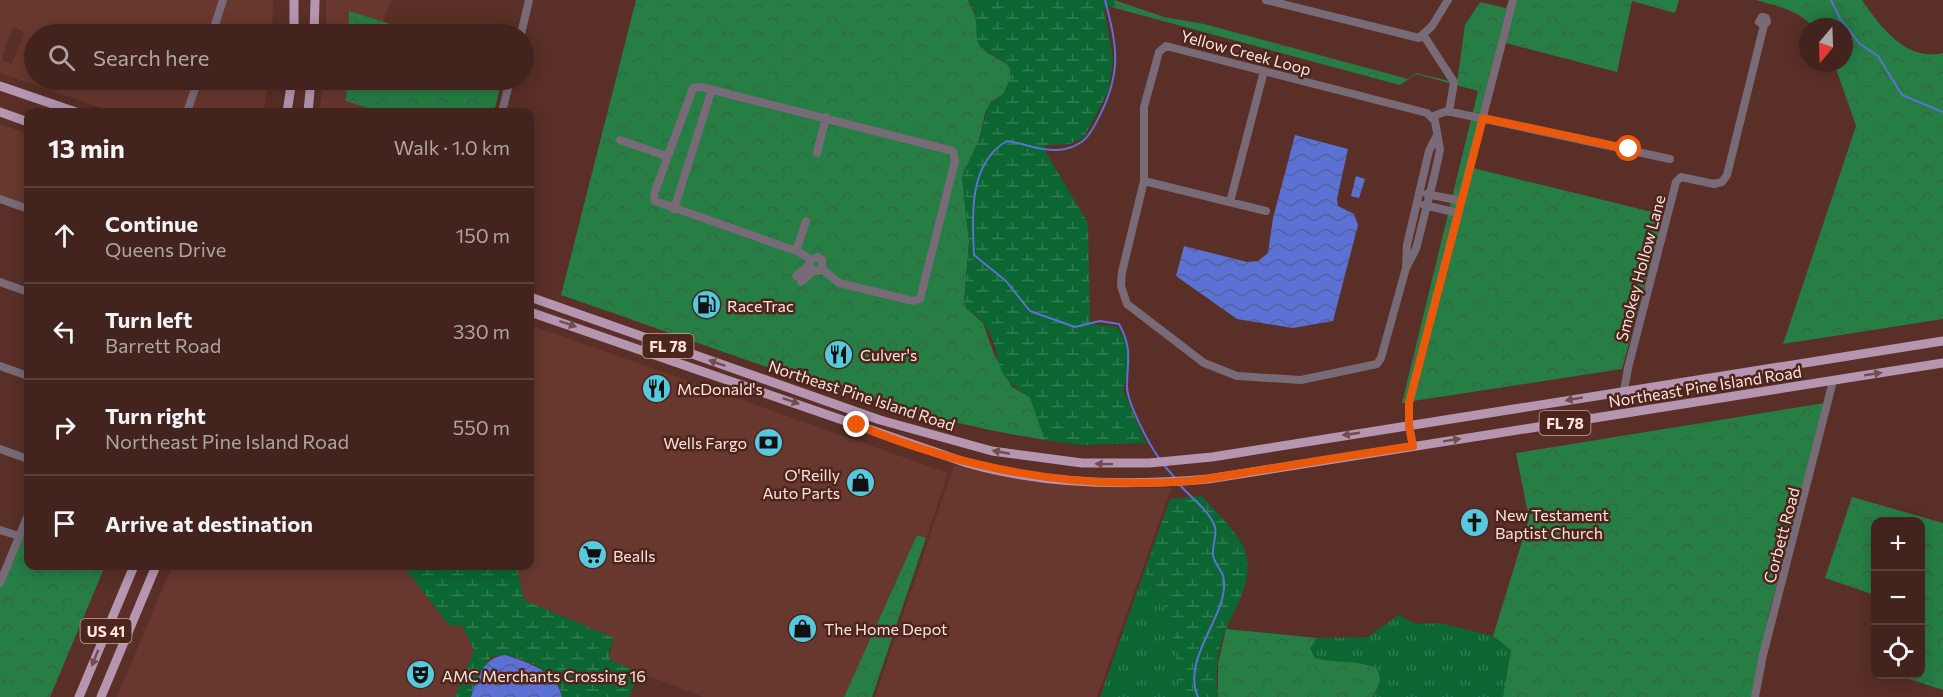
<!DOCTYPE html>
<meta charset="utf-8">
<style>
body{margin:0;font-family:Commissioner,sans-serif;background:#4d2f2a;color:#f1f3f6}
.controls{position:absolute;right:18px;bottom:18px;display:grid;overflow:hidden;border-radius:12px;box-shadow:0 3px 15px #0003}
.controls button{width:54px;height:54px;display:grid;place-items:center;padding:0;border:0;border-bottom:2px solid #5b403b;background:#43231d;color:#f1f3f6;font:30px sans-serif}
.compass{position:absolute;left:1799px;top:18px;width:54px;height:54px;border-radius:50%;background:#43231d;box-shadow:0 3px 15px #0003;rotate:199deg}
.stop{position:absolute;width:18px;height:18px;margin:-14px;border:4px solid #ea580c;border-radius:50%;background:#fff}
.stop.end{background:#ea580c;border-color:#fff;box-shadow:0 2px 6px #0008}
.list{margin:0;padding:0;list-style:none}
h2{display:flex;justify-content:space-between;align-items:center;height:78px;margin:0;padding:0 24px;font-size:26px}
h2 small{font-size:20px;font-weight:400;color:#afa4a4}
.list li{display:grid;grid-template-columns:39px 1fr auto;gap:18px;align-items:center;box-sizing:border-box;height:96px;padding:0 24px;border-top:2px solid #5b403b}
.list b{display:block;font-size:22px;white-space:nowrap}
.list p{margin:0;font-size:20px;white-space:nowrap;color:#afa4a4}
.list em{font-size:20px;font-style:normal;color:#afa4a4}
.icon{flex:none;width:33px;height:33px;fill:none;stroke:currentColor;stroke-width:2;stroke-linecap:round;stroke-linejoin:round}
.map{position:relative;flex:none;width:1943px;height:697px;overflow:hidden}
.search{position:absolute;background:#43231d;box-shadow:0 3px 15px #0003;left:24px;top:24px;width:510px;height:66px;display:flex;align-items:center;gap:15px;box-sizing:border-box;padding:0 21px;border-radius:33px;color:#afa4a4;font-size:22px}
.panel{position:absolute;background:#43231d;box-shadow:0 3px 15px #0003;left:24px;top:108px;width:510px;height:462px;border-radius:12px}
.map>svg:first-child{display:block}
.built{fill:#68382f;fill-rule:evenodd}
.grass{fill:url(#grass-tufts)}
.forest{fill:url(#forest-crowns)}
.wetland{fill:url(#wetland-marsh)}
.water{fill:url(#water-waves)}
.lines{fill:none;stroke-linecap:round;stroke-linejoin:round}
.stream{stroke:#5b72d4;stroke-width:2}
.minor{stroke:#796a77;stroke-width:8}
.major{stroke:#b595b0;stroke-width:9}
.oneway{fill:#714c50}
.route{stroke:#ea580c;stroke-width:8}
.labels{text-anchor:middle;dominant-baseline:central;stroke-width:5;stroke-linejoin:round;paint-order:stroke}
.shield{fill:#4d251d;stroke:#c9aaa3;stroke-width:1.5}
.shield-label{font-size:15px;font-weight:bold;fill:#fee3dd}
.street-label{font-size:16px;fill:#fee3dd;stroke:#4d251d}
.poi-label{font-size:16px;fill:#fee3dd;stroke:#4d251d;text-anchor:start}
</style>
<div class="map">
<svg width="1943" height="697" viewBox="0 0 1943 697">
<defs>
<pattern id="grass-tufts" width="24" height="20" patternUnits="userSpaceOnUse" patternTransform="scale(1.5)"><rect width="24" height="20" fill="#0c6632"/><path d="M3 7l-1-3M5 7V3M7 7l1-3M15 17l-1-3M17 17v-4M19 17l1-3" fill="none" stroke="#307c4f"/></pattern>
<pattern id="forest-crowns" width="20" height="18" patternUnits="userSpaceOnUse" patternTransform="scale(1.5)"><rect width="20" height="18" fill="#267e45"/><path d="M2 6a3 3 0 1 1 6 0M12 15a3 3 0 1 1 6 0" fill="none" stroke="#376444"/></pattern>
<pattern id="wetland-marsh" width="20" height="14" patternUnits="userSpaceOnUse" patternTransform="scale(1.5)"><rect width="20" height="14" fill="#0c6632"/><path d="M1 5h8M5 5V1M11 12h8M15 12V8" fill="none" stroke="#307c4f"/></pattern>
<pattern id="water-waves" width="16" height="10" patternUnits="userSpaceOnUse" patternTransform="scale(1.5)"><rect width="16" height="10" fill="#5b72d4"/><path d="M0 5q4-4 8 0t8 0" fill="none" stroke="#55609a"/></pattern>
</defs>
<rect width="100%" height="100%" fill="#592f27"/>
<path class="built" d="M0,0h273l-1,34h-238v46h234l-4,32h-150l-114,-39zM15,27l9,6 -12,31 -9,-3 -1,-4 10,-28z
M326,0h65l-8,22 -33,-11 -2,23h-22z
M323,80h24l-1,21 35,11h-61z
M0,124l28,10v78l-28,-10z
M530,325l418,148 -22,65 -9,-3 -73,162h-141l-88,-34 -6,-6 5,-19 -90,-38 -7,-34h13z
M954,465l68,15 105,8h44l-74,209h-222z
M172,566h231l46,59 13,1 11,19 1,8 -19,44h-338z"/>
<path class="grass" d="M1144,572l14,19 12,26 11,80h-81z
M1398,615l18,9 24,-1 53,13 18,14 -8,47h-131l7,-10 -11,-23 -37,-1 -16,-5 -5,-6 2,-9 5,-5 51,-1z"/>
<path class="forest" d="M636,0h332l10,22 -1,15 9,15 20,11 4,5 1,10 -8,16 -12,8 -6,11 -6,27 -17,36 7,66 -5,61 3,6 16,14 11,31 18,33 18,10 15,43c-166,-26 -325,-91 -484,-145z
M1114,0l50,17 40,7 204,55 8,-6 41,10 8,-58 15,-23 26,6 3,-8 -104,403h-3l76,-312 -62,-17 -16,11 -285,-77z
M1516,0h163l-4,13 -43,-12 -15,71 -111,-29z
M1756,0h106c18,26 44,62 81,53v266l-160,25 73,-218 -22,-63h10v-36h-31c-14,-17 -37,-21 -57,-27z
M349,11l73,23h-74z
M347,80h155l-8,32h-113l-35,-11z
M1473,168l191,47 -42,154 -209,32z
M1825,403l-56,210 -17,84h-249l8,-47 -18,-14 36,-117 -13,-66z
M1852,497l91,26v167l-46,-15 23,-1v-152h-44l-1,73 -50,-17z
M28,509v57h77l-55,131h-50v-120z
M917,535l9,3 -54,159h-28z
M1226,629l91,9 -7,10 5,10c21,6 41,1 61,10 7,11 3,19 -4,29h-154v-33z"/>
<path class="wetland" d="M968,0h146l1,8 -8,-2 -3,4 9,49 -5,33 -24,45 -14,7 -24,1 -2,4 44,74 2,101 27,3 9,15 4,19 -7,29 23,53 -64,2 -37,-5 -15,-43c-44,-25 -24,-43 -47,-74 -6,-8 -15,-11 -19,-20l5,-61 -7,-66 17,-36 9,-34 15,-12 8,-16 -1,-10 -4,-5 -26,-16c-8,-16 2,-27 -12,-47z
M1202,496c13,15 32,33 41,50 16,36 -15,68 -23,101 -4,16 -4,34 -2,50h-37l-11,-80 -12,-26 -14,-19 26,-73z
M403,566h114l7,34 90,38 -5,13 1,9 40,17 -14,5 -7,15h-67c-6,-27 -45,-46 -71,-40l-10,15 -10,25h-16l19,-47 -12,-24 -13,-1z"/>
<path class="water" d="M1295,135l53,14 -11,50 1,7 16,8 4,11 -25,96 -40,7 -56,-9 -61,-43 8,-30 63,16 11,-1 10,-8 5,-35z
M1356,176l9,3 -6,19 -8,-2z
M505,655c23,7 51,16 57,42h-91c7,-19 11,-39 34,-42z"/>
<g class="lines">
<path class="stream" d="M1105,0c12,46 17,71 -5,115 -9,18 -14,29 -35,34 -20,4 -38,-5 -58,-8 -39,22 -35,77 -33,114l32,26 24,30 45,16 25,-6 19,3c14,25 8,36 8,63 0,15 23,60 33,72
M1831,0l10,20 19,24 18,12 24,39 41,17
M1163,464l12,14
M1180,485c11,13 30,26 35,42 2,9 -3,19 -2,28 2,13 13,15 11,33 -3,35 -42,73 -26,109"/>
<path class="minor" d="M1266,0l153,38 13,-12 16,-26
M212,34l11,-34
M521,34l8,-34
M1424,36l30,46 -5,30
M1166,46l261,67 8,8 5,29 -6,27 -18,72 -10,19 -25,90 -4,6 -76,16 -64,-4 -33,-13 -77,-59 -6,-18 1,-14 22,-91v-74l15,-55z
M187,112l11,-32
M502,112l8,-32
M1431,117l16,-6 223,48
M620,140l46,16
M817,153l9,-36
M1144,181l122,30
M1427,194l34,7
M0,199l28,10
M1230,202l34,-131
M1424,205l34,8
M674,209l38,-120
M796,251l10,-30
M811,260l-12,-8 -144,-51 -1,-7 39,-106 8,-1 252,64 2,10 -35,138 -7,2 -74,-18 -17,-14v-9l-4,-3 -7,3 -2,4 3,6 6,1 4,-2
M1406,266l1,-21 22,-94 7,-14
M796,276l13,-11
M0,282l28,10
M801,282l13,-11
M0,366l28,10
M1624,391l4,-23 48,-186 5,-5 33,7 8,-2 5,-7 37,-150 3,-3 -1,-4 -4,-1 -3,5 5,3
M1413,446l-4,-20v-23l104,-403
M0,449l28,10
M0,530l19,6
M0,583l28,-68
M1755,697l8,-42 70,-274"/>
<path class="major" d="M294,34v-34
M314,34l1,-34
M0,86l76,26
M0,112l28,10
M287,112l5,-32
M308,112l3,-32
M530,297l350,123 112,31 90,12h67l63,-6 731,-116
M530,312l437,151c77,22 161,23 241,16l735,-116
M79,697l55,-131
M101,697l55,-131"/>
</g>
<defs><path id="oneway-solid" d="M-6-.8H1V-3.2L6.5 0L1 3.2V.8H-6Z" transform="scale(1.5)"/></defs>
<g class="oneway">
<use href="#oneway-solid" transform="translate(568 324) rotate(18)"/>
<use href="#oneway-solid" transform="translate(717 363) rotate(-161)"/>
<use href="#oneway-solid" transform="translate(1873 374) rotate(-9)"/>
<use href="#oneway-solid" transform="translate(1574 399) rotate(170)"/>
<use href="#oneway-solid" transform="translate(791 401) rotate(19)"/>
<use href="#oneway-solid" transform="translate(1351 434) rotate(172)"/>
<use href="#oneway-solid" transform="translate(1452 440) rotate(-9)"/>
<use href="#oneway-solid" transform="translate(1001 452) rotate(-169)"/>
<use href="#oneway-solid" transform="translate(1104 464) rotate(-179)"/>
<use href="#oneway-solid" transform="translate(95 658) rotate(112)"/>
</g>
<g class="lines">
<path class="route" d="M857,425c106,44 217,65 332,56 29,-3 57,-9 85,-13 47,-8 93,-15 139,-22l-4,-20v-23l74,-285 146,31"/>
</g>
<defs>
<symbol id="fuel-disc" viewBox="-11 -11 22 22"><circle r="9.5" fill="#55cadf" stroke="#4d251d"/><path d="M-5.5-6h7V0h2V4h1.3V-2.5L3-4.5l.8-.8L6-3V5H2.5V1h-1V6h-7ZM-4.2-4.7v3.2H.2V-4.7Z" fill="#111"/></symbol>
<symbol id="restaurant-disc" viewBox="-11 -11 22 22"><circle r="9.5" fill="#55cadf" stroke="#4d251d"/><path d="M-5-6h1v4h1v-4h1v4h1v-4h1v5L-1.5 .5V6h-2V.5L-5-1ZM5-6V6H3V1.5H1.5Q1.5-4 5-6Z" fill="#111"/></symbol>
<symbol id="bank-disc" viewBox="-11 -11 22 22"><circle r="9.5" fill="#55cadf" stroke="#4d251d"/><path d="M-6-4H6V4H-6ZM0-2.3a2.3 2.3 0 1 0 0 4.6a2.3 2.3 0 1 0 0-4.6Z" fill="#111"/></symbol>
<symbol id="shop-disc" viewBox="-11 -11 22 22"><circle r="9.5" fill="#55cadf" stroke="#4d251d"/><path d="M-5-2.5h2.3a2.7 3.5 0 0 1 5.4 0H5L5.5 6h-11ZM-1.5-2.5h3a1.5 2.3 0 0 0-3 0Z" fill="#111"/></symbol>
<symbol id="church-disc" viewBox="-11 -11 22 22"><circle r="9.5" fill="#55cadf" stroke="#4d251d"/><path d="M-1.2-6h2.4v3.5h3.3v2.4h-3.3V6h-2.4V-.1h-3.3v-2.4h3.3Z" fill="#111"/></symbol>
<symbol id="supermarket-disc" viewBox="-11 -11 22 22"><circle r="9.5" fill="#55cadf" stroke="#4d251d"/><path d="M-6-5.5h2.5l.6 2H6L4.5 2H-2.5L-4.4-4H-6ZM-1.5 3.2a1.3 1.3 0 1 0 .1 0ZM3 3.2a1.3 1.3 0 1 0 .1 0Z" fill="#111"/></symbol>
<symbol id="theatre-disc" viewBox="-11 -11 22 22"><circle r="9.5" fill="#55cadf" stroke="#4d251d"/><path d="M-5-5.5Q0-4 5-5.5V0Q5 5 0 6Q-5 5-5 0ZM-3.3-2.5H-1v1.5H-3.3ZM1-2.5H3.3v1.5H1ZM-2.8 1Q0 5.5 2.8 1Z" fill="#111"/></symbol>
</defs>
<g fill-rule="evenodd">
<use href="#fuel-disc" x="690" y="288" width="33" height="33"/>
<use href="#restaurant-disc" x="822" y="338" width="33" height="33"/>
<use href="#restaurant-disc" x="640" y="372" width="33" height="33"/>
<use href="#bank-disc" x="752" y="426" width="33" height="33"/>
<use href="#shop-disc" x="844" y="466" width="33" height="33"/>
<use href="#church-disc" x="1458" y="506" width="33" height="33"/>
<use href="#supermarket-disc" x="576" y="538" width="33" height="33"/>
<use href="#shop-disc" x="786" y="612" width="33" height="33"/>
<use href="#theatre-disc" x="404" y="658" width="33" height="33"/>
</g>
<g class="labels">
<g class="shield">
<rect x="642.5" y="334" width="51" height="24" rx="4.5"/>
<rect x="1539.5" y="411" width="51" height="24" rx="4.5"/>
<rect x="80.5" y="619" width="51" height="24" rx="4.5"/>
</g>
<g class="shield-label">
<text x="668" y="346">FL 78</text>
<text x="1565" y="423">FL 78</text>
<text x="106" y="631">US 41</text>
</g>
<g class="street-label">
<text transform="translate(1246 52) rotate(15)">Yellow Creek Loop</text>
<text transform="translate(1640 268) rotate(-75)">Smokey Hollow Lane</text>
<text transform="translate(1705 386) rotate(-9)">Northeast Pine Island Road</text>
<text transform="translate(862 395) rotate(18)">Northeast Pine Island Road</text>
<text transform="translate(1781 535) rotate(-75)">Corbett Road</text>
</g>
<g class="poi-label">
<text x="727" y="305">RaceTrac</text>
<text x="860" y="354">Culver's</text>
<text x="677" y="388">McDonald's</text>
<text x="747" y="442" text-anchor="end">Wells Fargo</text>
<text x="840" y="474" text-anchor="end">O'Reilly<tspan x="840" dy="18">Auto Parts</tspan></text>
<text x="1495" y="514">New Testament<tspan x="1495" dy="18">Baptist Church</tspan></text>
<text x="613" y="555">Bealls</text>
<text x="824" y="628">The Home Depot</text>
<text x="442" y="675">AMC Merchants Crossing 16</text>
</g>
</g>
</svg>
<div class="controls">
<button>+</button>
<button>−</button>
<button><svg class="icon" aria-label="locate" viewBox="0 0 24 24"><circle cx="12" cy="12" r="6"/><path d="M12 2v4M12 18v4M2 12h4M18 12h4"/></svg></button>
</div>
<svg class="compass" viewBox="-18 -18 36 36"><path d="M0-13l5 13h-10z" fill="#e53935"/><path d="M0 13l5-13h-10z" fill="#afa4a4"/></svg>
<div class="stop" style="left:1629px;top:149px"></div>
<div class="stop end" style="left:857px;top:425px"></div>
<div class="search"><svg class="icon" aria-label="search" viewBox="0 0 24 24"><circle cx="10" cy="10" r="6"/><path d="M15 15l6 6"/></svg>Search here</div>
<section class="panel">
<h2>13 min<small>Walk · 1.0 km</small></h2>
<ul class="list">
<li><svg class="icon" aria-label="ahead" viewBox="0 0 24 24"><path d="M12 20V5M6 11l6-6 6 6"/></svg><div><b>Continue</b><p>Queens Drive</p></div><em>150 m</em></li>
<li><svg class="icon" aria-label="left" viewBox="0 0 24 24"><path d="M17 20v-9H6M10 6l-5 5 5 5"/></svg><div><b>Turn left</b><p>Barrett Road</p></div><em>330 m</em></li>
<li><svg class="icon" aria-label="right" viewBox="0 0 24 24"><path d="M7 20v-9h11M14 6l5 5-5 5"/></svg><div><b>Turn right</b><p>Northeast Pine Island Road</p></div><em>550 m</em></li>
<li><svg class="icon" aria-label="arrive" viewBox="0 0 24 24"><path d="M6 21V4h12l-3 4 3 4H6"/></svg><div><b>Arrive at destination</b></div></li>
</ul>
</section>
</div>
